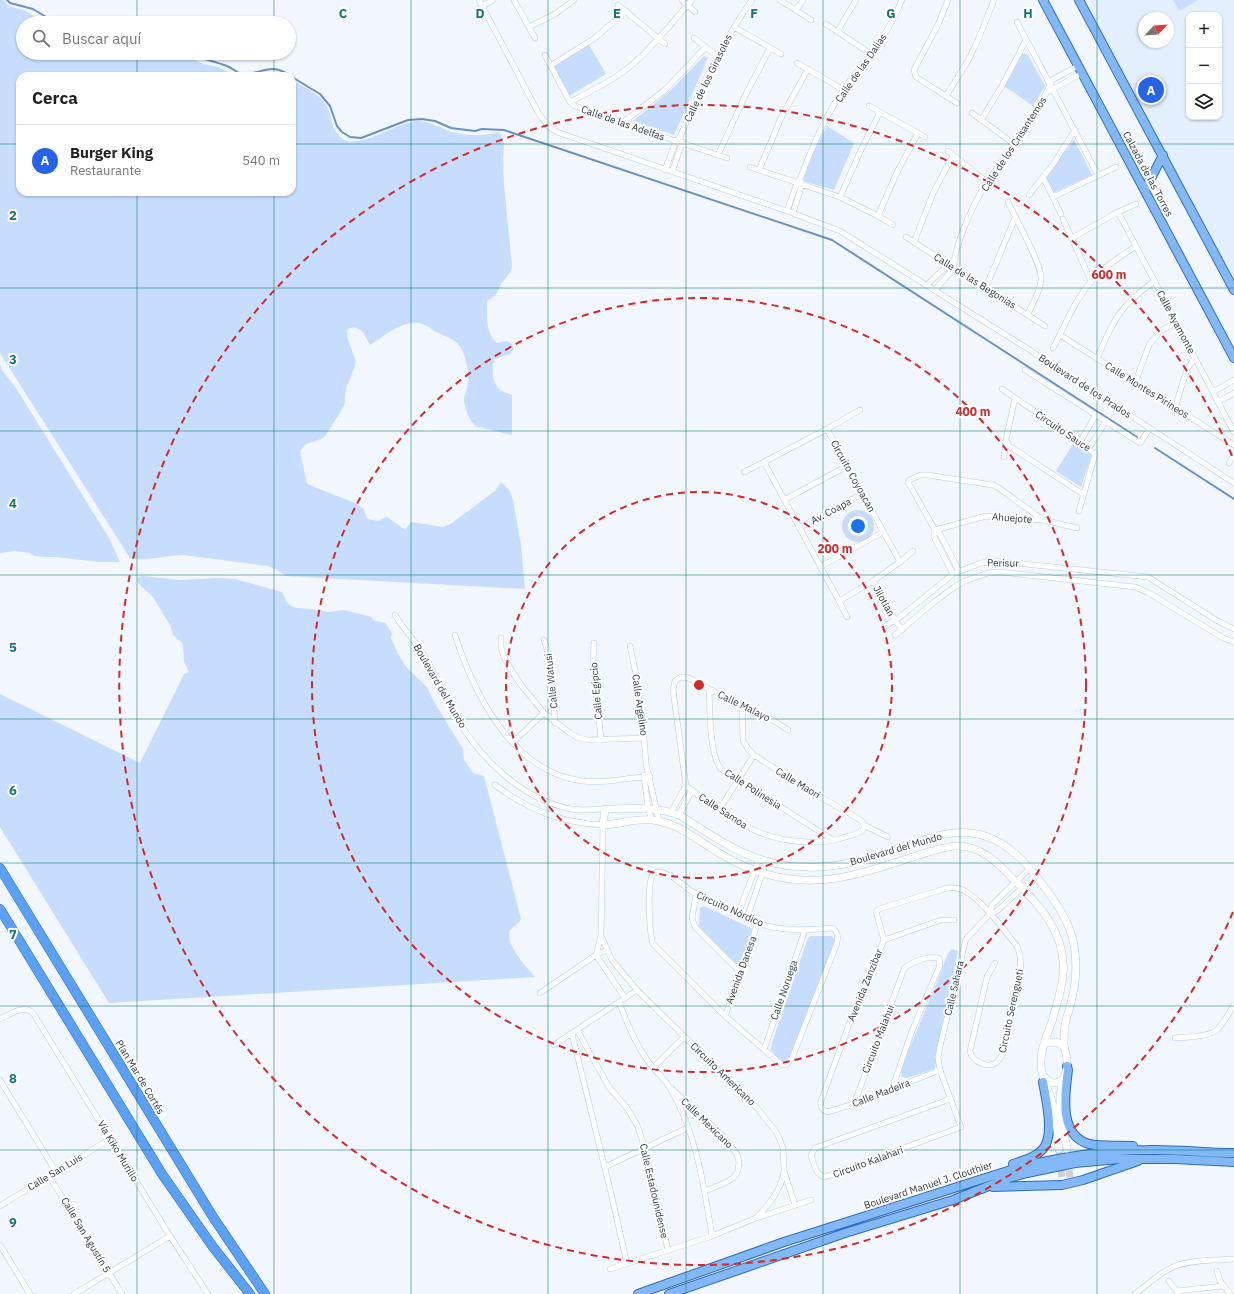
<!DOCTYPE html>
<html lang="es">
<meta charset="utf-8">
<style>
body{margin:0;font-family:"IBM Plex Sans",sans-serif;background:#f2f2f2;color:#222}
.controls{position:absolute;right:12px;top:12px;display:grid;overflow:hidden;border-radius:8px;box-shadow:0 1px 3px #0004}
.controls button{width:36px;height:36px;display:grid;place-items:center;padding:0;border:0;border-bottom:1px solid #e0e0e0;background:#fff;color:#222;font:20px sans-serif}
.compass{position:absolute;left:1138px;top:12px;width:36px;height:36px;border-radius:50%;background:#fff;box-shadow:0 1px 3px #0004;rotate:65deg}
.you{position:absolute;left:858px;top:526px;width:14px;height:14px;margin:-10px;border:3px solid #fff;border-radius:50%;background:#1a73e8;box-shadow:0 0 0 6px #1a73e833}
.badge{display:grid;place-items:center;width:26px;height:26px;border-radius:50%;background:#2563eb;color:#fff;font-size:13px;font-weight:700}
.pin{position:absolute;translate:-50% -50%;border:2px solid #fff;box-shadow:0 1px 4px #0006}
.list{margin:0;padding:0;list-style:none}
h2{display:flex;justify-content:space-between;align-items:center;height:52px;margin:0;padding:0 16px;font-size:17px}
h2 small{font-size:13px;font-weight:400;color:#767676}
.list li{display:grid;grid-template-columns:26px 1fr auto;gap:12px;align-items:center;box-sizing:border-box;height:72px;padding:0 16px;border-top:1px solid #e0e0e0}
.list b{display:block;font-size:15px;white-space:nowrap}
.list p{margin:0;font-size:13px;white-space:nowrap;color:#767676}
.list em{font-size:13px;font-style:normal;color:#767676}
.icon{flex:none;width:22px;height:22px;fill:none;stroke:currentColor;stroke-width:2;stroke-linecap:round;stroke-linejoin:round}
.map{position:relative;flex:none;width:1234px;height:1294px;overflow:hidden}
.search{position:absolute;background:#fff;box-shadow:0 1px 3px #0004;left:16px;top:16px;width:280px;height:44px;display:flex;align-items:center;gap:10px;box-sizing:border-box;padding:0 14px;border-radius:22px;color:#767676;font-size:15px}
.panel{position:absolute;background:#fff;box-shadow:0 1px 3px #0004;left:16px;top:72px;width:280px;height:124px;border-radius:12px}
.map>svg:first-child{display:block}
.built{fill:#e4effe;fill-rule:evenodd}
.green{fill:#c6ddfd}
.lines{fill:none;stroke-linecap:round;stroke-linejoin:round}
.stream{stroke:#6c90c0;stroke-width:2}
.tertiary-tunnel{stroke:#cbd1d9;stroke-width:7;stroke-dasharray:7 3.5;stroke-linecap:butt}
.minor-casing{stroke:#b4cbea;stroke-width:6}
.tertiary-casing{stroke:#b4cbea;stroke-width:8}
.primary-casing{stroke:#306cb5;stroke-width:10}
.trunk-casing{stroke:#306cb5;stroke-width:10}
.minor{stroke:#fff;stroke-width:5}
.tertiary{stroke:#fff;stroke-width:7}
.primary{stroke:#83b8f7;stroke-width:8}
.trunk{stroke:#5aa0f4;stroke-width:9}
.grid{fill:none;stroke:#0f766e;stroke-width:1;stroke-opacity:0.55}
.ring{fill:none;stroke:#d62828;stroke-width:2;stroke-dasharray:7 5}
.labels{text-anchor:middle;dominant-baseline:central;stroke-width:4;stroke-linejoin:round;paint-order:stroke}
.street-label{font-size:10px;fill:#2f3844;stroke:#fff}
.grid-label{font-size:13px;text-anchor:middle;font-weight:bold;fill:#0f766e;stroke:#fff;stroke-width:4;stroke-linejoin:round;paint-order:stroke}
.centre{fill:#d62828;stroke:#fff;stroke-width:2}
.ring-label{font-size:12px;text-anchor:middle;font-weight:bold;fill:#d62828;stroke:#fff;stroke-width:4;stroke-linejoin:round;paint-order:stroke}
</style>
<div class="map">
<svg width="1234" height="1294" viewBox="0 0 1234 1294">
<rect width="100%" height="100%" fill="#f2f7fe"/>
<path class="built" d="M1091,0h143v278l-138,-254 -7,-22zM1189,15h30v102h-30zM1144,18h24v24h-24z"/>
<path class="green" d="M0,0h4l4,6 16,4 14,8h5l8,5h-28v30l160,1 20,10 16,3 16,9h-215v116h272v-112c12,7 26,13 34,25 7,12 4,25 17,34 17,11 56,-18 75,-18 9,0 19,5 26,8 15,7 39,8 54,3l4,3 2,11 -1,11 1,28 8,81 -1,5 -10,13 -5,11 -9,6c0,14 -2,32 10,42l10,-2 5,3 2,5 -4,5 -15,5c-4,9 -3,23 5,31 3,2 8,3 12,5v40l-37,-9c-6,-7 -11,-19 -11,-28 1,-5 4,-10 4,-15 1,-7 0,-14 -2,-21 -4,-19 -11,-22 -28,-29 -5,-2 -8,-6 -13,-8 -19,-9 -40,11 -55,20 -5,-9 -10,-22 -22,-16l-1,6 1,5 8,21 -1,5 -9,23 -2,17 -18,29 -5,4 -15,5 -6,7 7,33 48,19 9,6 3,10 11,2 9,-4 18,13 6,-8 32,5 9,-4 43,-32 6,-9 8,8 4,10 8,45 4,44 -239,-13 -9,-6 -9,-4 -84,-11c-19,0 -35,7 -54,3l-130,-205z
M1173,0h25l-19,11z
M589,45l17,29 -37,22 -17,-29z
M1024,53l4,2 17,31 -12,20 -29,-20 18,-32z
M704,56l4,2 -34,77 -41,-14 38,-31z
M827,126l27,17 -20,47 -31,-9 11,-30z
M1074,139l18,36 -39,18 -8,-14z
M0,364l2,6 14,18 93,150 11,24h-21l-43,-5h-11l-11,-1 -4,-3 -16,-2 -14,2z
M1073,444l19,10 -11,33 -25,-16z
M142,576l38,4 39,-2 16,1 47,13 5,10 4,4 5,2 16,1 16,3 16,-2 27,7 4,4 10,2 7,10 -1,5 7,16 9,14 20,19 7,15 29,47 1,11 9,13 11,3 37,143c-3,6 -8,7 -11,12 -6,12 17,37 25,46l-426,26 -109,-176v-133l140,69 44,-89 5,-2 -5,-10 -1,-16 -2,-4 -8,-7 -3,-10 -17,-28 -15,-14 -1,-5z
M704,906l47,22 1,3 -12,32 -4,1 -37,-37 1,-19z
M811,936h21l3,4 -46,119 -3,2 -5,1 -10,-12 1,-7 36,-105z
M952,949l6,2 -21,97 -1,17 -2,4 -26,9 -6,-1 -1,-6 2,-7 34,-82 11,-29z"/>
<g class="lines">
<path class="stream" d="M7,0l3,3 23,6 23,14
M186,53c13,5 28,8 41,13 5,2 9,6 14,8 11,2 22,-6 33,-5 6,0 12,4 17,7
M292,77l28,17 10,12 7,20 5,6 8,5 11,1 47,-18 14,-1 13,2 16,7 24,3 7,-2 22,1 328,110 305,197
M1155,448l79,51"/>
<path class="tertiary-tunnel" d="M1059,1149l3,30
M1068,1160l2,18"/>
<defs>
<path id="minor" d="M479,0l60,114 10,13 8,5 230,79 53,20 185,116 209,136
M514,0l21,38
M682,0l13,12
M780,0l31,20
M948,0l-11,27 -23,43 2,7 41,26
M618,5l47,39
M482,6l11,-6
M796,10l7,-10
M1017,22l81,153
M826,24l45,30
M529,27l26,-13 19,-14
M734,27l47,27
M837,32l19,-32
M694,38l23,18
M545,55l25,47 5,4 47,17 105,35
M797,63l47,27
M550,66l45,-28 31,-27
M1050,91l32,-18
M946,96l23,-37 9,-19 16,-40
M570,102c21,-11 44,-22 63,-38 22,-19 40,-43 59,-64
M869,106l56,31
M972,113l42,31
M981,120l22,-36 23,-44
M622,123l43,-33 40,-42
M948,151l39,31
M718,155l28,-61 24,-46
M750,167l90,30 38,19 15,9
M665,170l11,-29 4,-4c20,-48 42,-95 72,-137
M759,170l23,-54 26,-47
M672,172l10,-29 -1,-3
M1043,177l18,37
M1029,195l25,-32 21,-33
M840,197l21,-47 19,-38
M1053,197l63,-30
M1008,202c7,16 34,62 33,77 0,12 -9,25 -13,35
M787,211l10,-28 3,-4c12,-31 25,-63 44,-90 8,-12 18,-22 26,-34 13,-17 24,-35 32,-55
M1118,212l116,220
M793,213l9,-29 -1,-2
M878,216l18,-42 22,-41
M1063,219l28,62
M906,237l139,89
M1072,238l46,-26 18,-8
M914,242l20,-51 19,-35
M927,285l24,-23
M986,287l29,-69
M935,290l19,-22c-1,-11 4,-22 7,-32 7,-19 16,-39 27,-55 22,-33 49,-64 64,-101l26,-14
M1060,335l174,110
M1053,348c12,-22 21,-47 38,-66 12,-15 29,-25 45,-36
M1097,359c15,-37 24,-55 58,-78
M1025,370l115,73 10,-15
M1135,383l14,-38 11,-14 17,-9
M1002,389l78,53 15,12 -16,57
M1213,392l21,-12
M1218,402l16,-9
M1175,408l12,-39 8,-11
M827,429l73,133 -27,19 -34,20 -75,-139z
M827,429l33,-19
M1006,440l3,6 74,48
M1080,442l16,-27
M1089,448l17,-27
M1004,457l2,-17 9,-42
M1229,463l5,-8
M744,472l20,-10
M784,500l63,-34
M799,528l63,-34
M935,530l51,-14 56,4
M935,530l-1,7 19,37
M900,562l13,-11
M820,567l63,-35
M959,571l-19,-37 -5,-4 -27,-48 1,-2 12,-5h6l66,10 6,3 44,32 34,8
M873,581l22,39 7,10
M839,601l8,16
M395,615c9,15 21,27 30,42 13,21 21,44 34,65 25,40 65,78 112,87 11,2 23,0 34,0
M884,627l16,-10 53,-43 28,-11 16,-2 151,16 68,43 18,9
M455,635c19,59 58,138 128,146 22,3 44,-4 67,-4
M895,635l39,-33 22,-16 9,-5 23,-8 11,-1 11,1 125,14 14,6 74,45 11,4
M501,638v9l3,10 9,16 8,12 23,28 26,20 7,4 10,3 57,-2
M544,640l6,19 5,64
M594,643l-1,18 8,79
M630,646l6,29 8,63 2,26 13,57
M709,689c1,19 0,66 12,80l112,71
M742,705l1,35 5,9 6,6 41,27 67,39 2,4 24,12
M788,730l-12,-8 -67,-33 -20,-11 -8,-1 -6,4 -2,9 13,96c40,29 70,55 122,56 10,0 21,0 31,-3 8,-3 19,-4 25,-10v-4
M513,742l31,-29
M644,775l4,33 4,12
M495,785c34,25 66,38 108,40l-2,111 -5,19
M719,810l35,-55
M671,812l15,-26
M679,815l13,-25
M657,872c15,0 29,17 42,24 14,8 29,14 44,21 10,4 18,8 29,10 20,4 41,3 61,1 5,5 5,9 4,15l-45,115 -6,7 -5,-1 -56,-48 -72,-72c-4,-11 -5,-54 -2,-65 1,-4 3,-6 6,-7z
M696,895l-4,23 3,9 45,45
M738,914l21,-55
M990,914l2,-9 38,-37
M747,918l19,-56
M601,936l11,24 25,30 120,118 20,25 6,15 1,23 11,34
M884,940l57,-20h13
M596,955l29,43
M540,993l56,-38 11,-5
M619,1002c7,19 15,38 26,55 7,11 18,20 25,31 26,44 34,98 42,148
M725,1016l25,-69 7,-23
M0,1019c9,-4 24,-15 33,-6l137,223 38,58
M577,1030l32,57 18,21 10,17 8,23 23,102
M572,1034l39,159 16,71
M1175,1038c12,-1 35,-1 43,-9 6,-7 11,-16 16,-24
M554,1045l83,-55
M764,1050l41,-120
M654,1067l30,-30
M940,1070l-86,34 -27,8c-6,-3 -7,-6 -6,-11l30,-82 33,-79 -8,-28 3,-3 65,-20c7,-2 13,-2 19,1 15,7 39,36 49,50l5,6 3,9 1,21 -19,80c-1,0 -4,5 -4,5 -8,9 -26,1 -28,-10l17,-74 8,-14
M0,1080l56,92
M672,1089l51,47 14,18 2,8 -1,9 -5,7 -8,5 -20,8
M950,1098l-5,3 -130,47 -4,7c3,9 4,20 14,22l136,-50 -21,-57 -2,-13 3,-15 25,-103 24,-25 7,-3 39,-36
M854,1104l50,-135c8,-8 24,-13 35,-11l1,7 -28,66 -20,58
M605,1167l82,-39
M49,1176l73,118
M0,1206l110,-67
M757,1217c13,-14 23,-25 27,-45
M0,1245l30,49
M610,1269l102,-33 44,-18 55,-18
M1217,1271l3,10 10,13
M1169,1281l9,12
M1177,1291l46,-5
M74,1294l96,-58
M1135,1294c12,-9 24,-21 38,-27 15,-7 44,-7 61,-8"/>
<path id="tertiary" d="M1045,1043l11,-1 8,4
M1043,1075c5,8 13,11 20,4
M1059,1149c-2,-17 -3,-35 -8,-51 -4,-13 -10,-20 -10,-35 -1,-15 8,-31 12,-45 4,-15 9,-29 10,-43 4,-41 -24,-71 -51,-97 -15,-16 -32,-33 -56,-32 -15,1 -31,7 -46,12 -35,11 -69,24 -107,22 -30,-1 -58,-11 -84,-27 -19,-11 -38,-28 -61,-32 -18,-4 -37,3 -55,4l2,-16c25,0 50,-3 74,6 27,16 56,38 87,46 13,4 26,6 40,6 36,2 69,-11 102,-22 19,-6 42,-15 63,-12 29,3 51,24 68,47 14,18 31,41 35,65 3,18 2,39 -3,57 -1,8 -5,15 -6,23 -1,6 -1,14 -1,20 1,7 4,13 3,20 -1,10 -6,20 -7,30 -1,18 4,36 7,54"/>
<path id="primary" d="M1043,0l191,358
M1079,0l155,290
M1145,190l18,-35
M1067,1066l1,4c-3,24 -10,65 21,74 14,3 30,1 44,2
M1013,1164c9,-3 21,-6 28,-13 15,-13 5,-51 2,-69
M993,1187l69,-2 21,-5 55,-19
M638,1294l146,-52 236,-75c42,-10 85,-17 128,-17 28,-1 57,3 86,3
M669,1294l176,-61 108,-33 56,-22 18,-5 48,-10 44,-4h55l60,3"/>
<path id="trunk" d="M0,868l213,349 52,77
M0,909l162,265 51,73 37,47"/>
</defs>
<use href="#minor" class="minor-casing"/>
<use href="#tertiary" class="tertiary-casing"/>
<use href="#primary" class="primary-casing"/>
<use href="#trunk" class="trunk-casing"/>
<use href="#minor" class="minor"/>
<use href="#tertiary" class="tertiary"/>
<use href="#primary" class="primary"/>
<use href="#trunk" class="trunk"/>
</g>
<path class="grid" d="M137,0v23M274,0v23M411,0v1294M548,0v1294M686,0v1294M823,0v1294M960,0v1294M1097,0v1294M137,53v23M274,53v23M0,144h20M292,144h942M137,192v1102M274,192v1102M0,288h1234M0,431h1234M0,575h1234M0,719h1234M0,863h1234M0,1006h1234M0,1150h1234"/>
<g class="ring">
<circle cx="699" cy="685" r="193"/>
<circle cx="699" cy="685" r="387"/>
<path d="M1233 912A580 580 0 1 1 1233 458"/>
</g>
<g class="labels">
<g class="street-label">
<text transform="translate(861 68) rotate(-55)">Calle de las Dalias</text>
<text transform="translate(708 78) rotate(-64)">Calle de los Girasoles</text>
<text transform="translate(623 123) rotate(19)">Calle de las Adelfas</text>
<text transform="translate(1014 144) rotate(-57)">Calle de los Crisantemos</text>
<text transform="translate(1148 174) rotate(62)">Calzada de las Torres</text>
<text transform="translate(975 281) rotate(32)">Calle de las Begonias</text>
<text transform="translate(1176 322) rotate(62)">Calle Ayamonte</text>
<text transform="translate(1085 386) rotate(33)">Boulevard de los Prados</text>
<text transform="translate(1147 390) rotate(32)">Calle Montes Pirineos</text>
<text transform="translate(1063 431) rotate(34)">Circuito Sauce</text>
<text transform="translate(853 476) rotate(61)">Circuito Coyoacan</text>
<text transform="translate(831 511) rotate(-28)">Av. Coapa</text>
<text transform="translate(1012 518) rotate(4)">Ahuejote</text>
<text transform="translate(1003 563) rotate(1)">Perisur</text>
<text transform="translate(884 601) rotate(61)">Jilotlan</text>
<text transform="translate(551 681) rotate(-96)">Calle Watusi</text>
<text transform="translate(440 686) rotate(60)">Boulevard del Mundo</text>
<text transform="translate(596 691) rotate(-95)">Calle Egipcio</text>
<text transform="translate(640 705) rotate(82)">Calle Argelino</text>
<text transform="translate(744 706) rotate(26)">Calle Malayo</text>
<text transform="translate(798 783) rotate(31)">Calle Maori</text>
<text transform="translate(753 789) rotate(33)">Calle Polinesia</text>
<text transform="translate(723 811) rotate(33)">Calle Samoa</text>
<text transform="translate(896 849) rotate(-16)">Boulevard del Mundo</text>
<text transform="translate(730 909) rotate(24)">Circuito Nórdico</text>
<text transform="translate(741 970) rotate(-70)">Avenida Danesa</text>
<text transform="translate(865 985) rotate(-68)">Avenida Zanzibar</text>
<text transform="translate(954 988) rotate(-77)">Calle Sahara</text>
<text transform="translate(784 990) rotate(-71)">Calle Noruega</text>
<text transform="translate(1011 1011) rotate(-78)">Circuito Serengueti</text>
<text transform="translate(878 1039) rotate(-69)">Circuito Malahui</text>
<text transform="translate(723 1074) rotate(44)">Circuito Americano</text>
<text transform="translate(140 1077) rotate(59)">Plan Mar de Cortés</text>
<text transform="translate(881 1093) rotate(-21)">Calle Madeira</text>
<text transform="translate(707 1123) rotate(44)">Calle Mexicano</text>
<text transform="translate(118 1151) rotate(59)">Vía Kiko Murillo</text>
<text transform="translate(868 1162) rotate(-20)">Circuito Kalahari</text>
<text transform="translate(55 1172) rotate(-31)">Calle San Luis</text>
<text transform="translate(928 1185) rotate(-18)">Boulevard Manuel J. Clouthier</text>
<text transform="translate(654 1191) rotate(77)">Calle Estadounidense</text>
<text transform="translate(86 1235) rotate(59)">Calle San Agustín 5</text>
</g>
</g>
<g class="grid-label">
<text x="343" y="18">C</text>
<text x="480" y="18">D</text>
<text x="617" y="18">E</text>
<text x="754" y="18">F</text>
<text x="891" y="18">G</text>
<text x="1028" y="18">H</text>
<text x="13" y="220">2</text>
<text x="13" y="364">3</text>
<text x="13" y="508">4</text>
<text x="13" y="652">5</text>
<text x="13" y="795">6</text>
<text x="13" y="939">7</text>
<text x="13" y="1083">8</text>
<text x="13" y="1227">9</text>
</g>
<circle cx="699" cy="685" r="6" class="centre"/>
<g class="ring-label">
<text x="1109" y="279">600 m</text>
<text x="973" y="416">400 m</text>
<text x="835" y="553">200 m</text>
</g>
</svg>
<div class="controls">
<button>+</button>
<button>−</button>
<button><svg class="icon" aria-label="layers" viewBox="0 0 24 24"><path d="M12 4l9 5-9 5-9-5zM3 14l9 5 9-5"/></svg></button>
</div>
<svg class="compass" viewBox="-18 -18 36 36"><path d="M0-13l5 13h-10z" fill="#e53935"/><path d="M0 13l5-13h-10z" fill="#767676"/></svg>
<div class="you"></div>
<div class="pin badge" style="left:1151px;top:90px">A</div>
<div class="search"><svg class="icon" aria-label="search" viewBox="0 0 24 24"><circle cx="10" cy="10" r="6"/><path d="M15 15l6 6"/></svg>Buscar aquí</div>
<section class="panel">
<h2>Cerca<small></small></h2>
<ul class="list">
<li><span class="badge">A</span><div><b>Burger King</b><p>Restaurante</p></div><em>540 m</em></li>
</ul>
</section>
</div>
